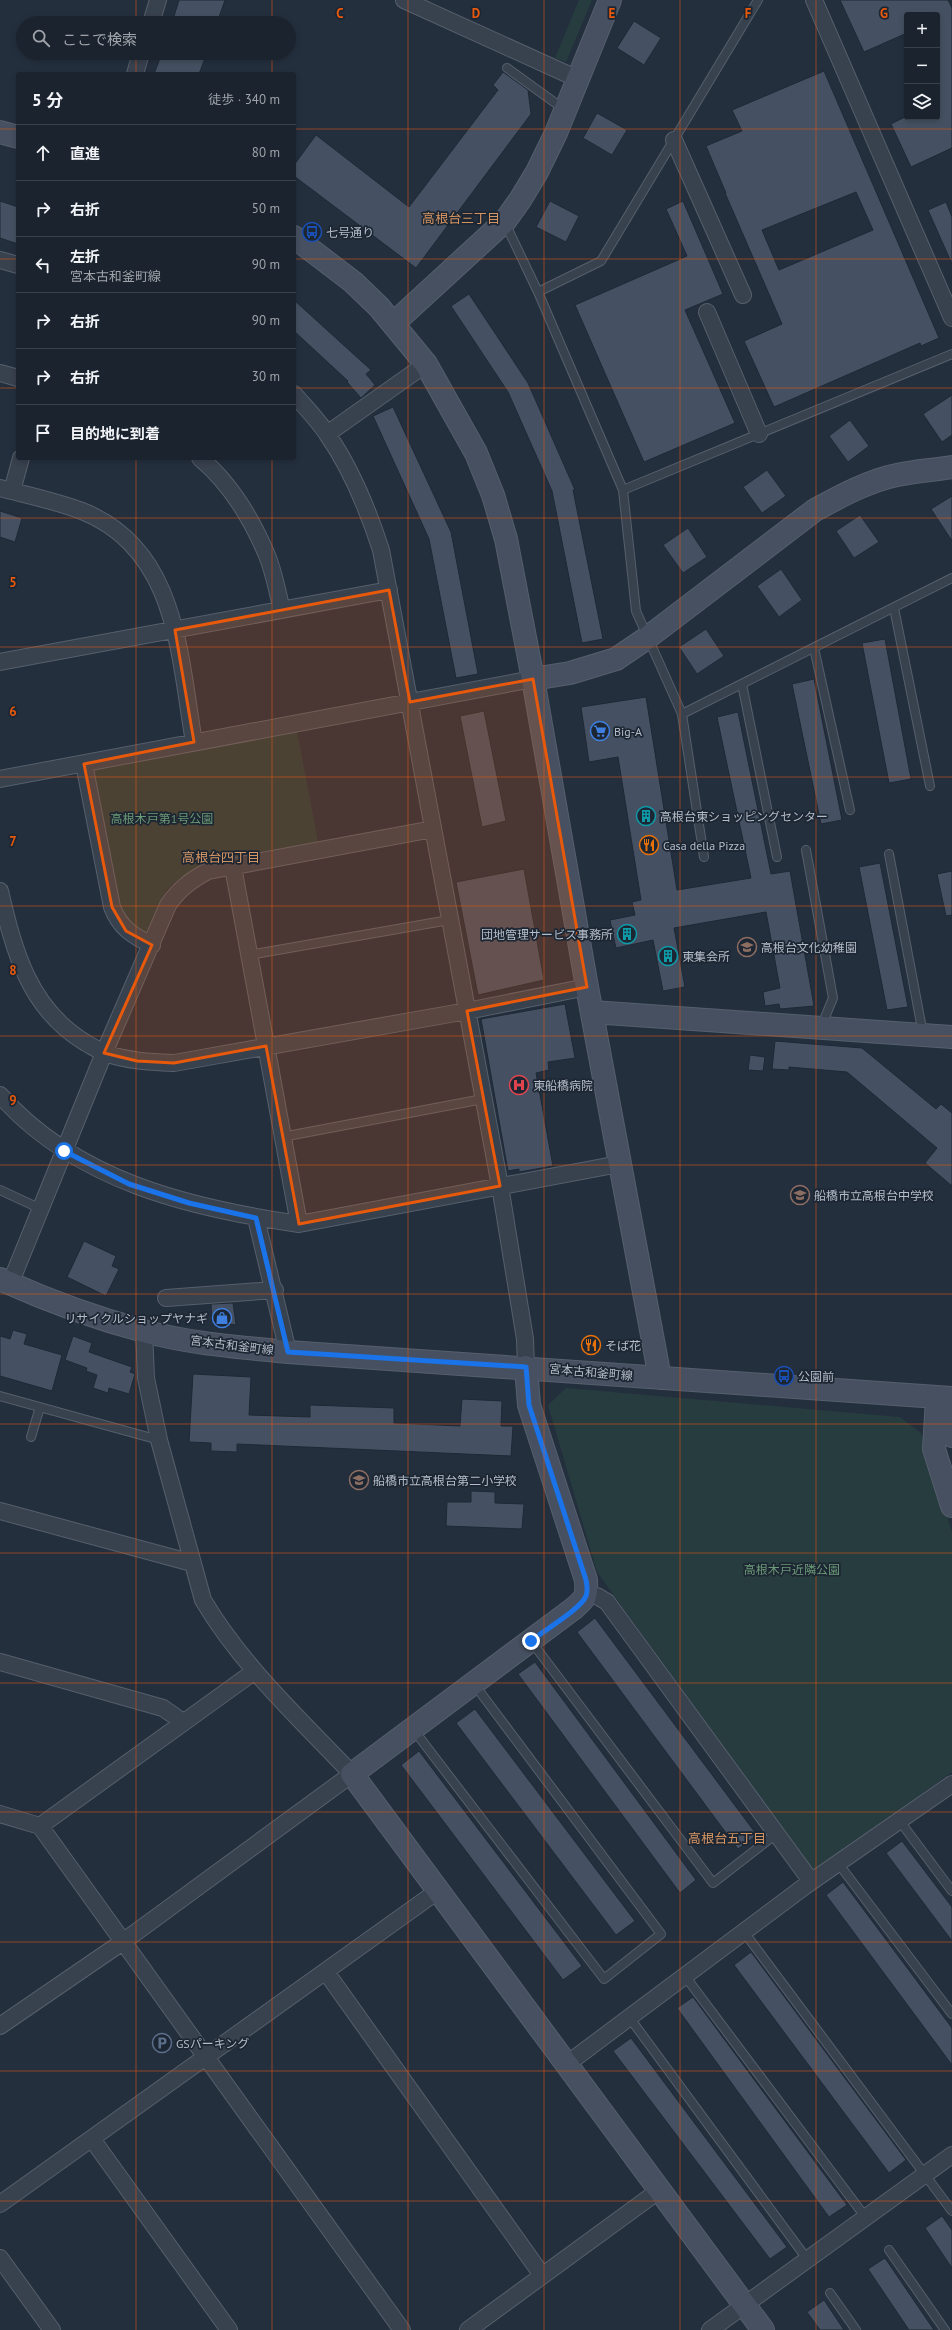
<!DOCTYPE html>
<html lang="ja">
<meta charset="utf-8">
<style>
body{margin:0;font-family:"PT Sans","Noto Sans JP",sans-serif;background:#282f3a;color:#f1f3f6}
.controls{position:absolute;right:12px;top:12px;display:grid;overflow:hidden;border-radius:4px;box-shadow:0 2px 6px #0003}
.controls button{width:36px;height:36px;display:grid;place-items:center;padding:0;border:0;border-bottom:1px solid #39404a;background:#1b232e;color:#f1f3f6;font:20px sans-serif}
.stop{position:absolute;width:12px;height:12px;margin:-9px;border:3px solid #1a73e8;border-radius:50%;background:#fff}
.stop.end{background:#1a73e8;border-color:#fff;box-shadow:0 1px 4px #0008}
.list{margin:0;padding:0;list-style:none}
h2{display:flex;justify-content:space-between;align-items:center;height:52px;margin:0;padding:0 16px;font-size:17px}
h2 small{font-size:13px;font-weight:400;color:#a0a4aa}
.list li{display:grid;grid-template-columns:26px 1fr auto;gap:12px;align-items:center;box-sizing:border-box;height:56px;padding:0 16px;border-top:1px solid #39404a}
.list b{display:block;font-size:15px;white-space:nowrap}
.list p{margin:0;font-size:13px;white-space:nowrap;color:#a0a4aa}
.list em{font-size:13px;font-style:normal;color:#a0a4aa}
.icon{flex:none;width:22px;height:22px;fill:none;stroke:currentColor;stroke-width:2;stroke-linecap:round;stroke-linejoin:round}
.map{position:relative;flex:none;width:952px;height:2330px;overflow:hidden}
.search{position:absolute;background:#1b232e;box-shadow:0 2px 6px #0003;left:16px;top:16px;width:280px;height:44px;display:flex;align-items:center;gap:10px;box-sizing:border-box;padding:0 14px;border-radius:22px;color:#a0a4aa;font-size:15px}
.panel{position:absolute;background:#1b232e;box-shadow:0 2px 6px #0003;left:16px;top:72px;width:280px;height:388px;border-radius:4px}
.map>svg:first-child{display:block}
.green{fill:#263c3f}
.building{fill:#455162;stroke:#1f2835;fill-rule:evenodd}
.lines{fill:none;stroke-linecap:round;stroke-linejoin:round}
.lane-casing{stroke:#565f6c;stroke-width:10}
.street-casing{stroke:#565f6c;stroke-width:18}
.secondary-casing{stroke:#565f6c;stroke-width:24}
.lane{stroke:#38414e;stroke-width:8}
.street{stroke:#38414e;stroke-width:16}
.secondary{stroke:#465061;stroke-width:22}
.route{stroke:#1a73e8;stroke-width:5}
.marked{fill:#e8590c;fill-opacity:0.2;stroke:#e8590c;stroke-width:3;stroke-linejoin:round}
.grid{fill:none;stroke:#e8590c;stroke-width:1;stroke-opacity:0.55}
.labels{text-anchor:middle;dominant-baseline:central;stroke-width:3.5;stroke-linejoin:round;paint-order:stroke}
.poi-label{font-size:12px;fill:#b4bcc9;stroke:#1d2633;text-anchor:start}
.park-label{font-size:12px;fill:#6b9a76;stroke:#1d2633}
.street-label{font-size:12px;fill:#b4bcc9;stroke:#1d2633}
.neighbourhood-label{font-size:13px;fill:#d59563;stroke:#1d2633}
.grid-label{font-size:13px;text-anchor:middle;font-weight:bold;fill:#e8590c;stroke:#1d2633;stroke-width:3.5;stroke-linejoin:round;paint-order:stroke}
</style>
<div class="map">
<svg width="952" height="2330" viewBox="0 0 952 2330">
<rect width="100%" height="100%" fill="#242f3e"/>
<path class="green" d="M579,0h13l-26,62 -11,-4z
M297,731l21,111c-41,8 -123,15 -150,47 -10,11 -13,28 -20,41l-8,4 -18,-16 -30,-143 4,-7z
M566,1388l334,29 21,16 31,99v240l-138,100 -217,-300 -49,-167z"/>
<path class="building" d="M179,0h46l-8,23h-45z
M840,0h108l4,8v140l-41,19 -20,-43 14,-7h32v-102h-30v18l-43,19z
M634,21l27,17 -17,27 -27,-17z
M162,53h45l-8,21h-45z
M824,71l115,267 -18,8 -1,-3 -146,64 -30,-66 38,-17 -57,-131h1l-20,-47 36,-15 -10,-21zM856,192l17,38 -94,40 -17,-40z
M503,72l25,18 3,24 -115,154 -122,-92v-11l22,-30 93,72 89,-117 -5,-5z
M597,113l30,17 -15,25 -29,-17z
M0,201l18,6v37l-18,-6z
M550,201l29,15 -13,26 -30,-15z
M683,201l40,93 -38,16 50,113 -91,39 -69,-157 112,-49 -21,-47z
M946,202l6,15v47l-24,-54z
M469,294l59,89 47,107h-2l30,149 -21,4 -30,-152 -44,-99 -57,-86z
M294,300l77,70 -5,4 9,11 -14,13 -14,-16 1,-1 -54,-50z
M952,395v40l-10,7 -19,-28z
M393,407l58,125 27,142 -22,4 -27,-139 -56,-123z
M850,420l19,26 -21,16 -19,-26z
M767,470l19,26 -24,17 -19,-26z
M952,496v45l-21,-32z
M0,511l22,7 -7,24 -15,-5z
M860,515l19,27 -25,16 -18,-27z
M688,528l19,29 -24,16 -20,-28z
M781,569l21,31 -23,17 -22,-31z
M706,629l18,27 -27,18 -18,-27z
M885,639l26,140 -22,4 -27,-140z
M814,679l28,141 -21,4 -29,-140z
M646,697l31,193 74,-12 -34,-161 21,-5 33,162 19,-3 24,135 -34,3 -1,-5 -14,2 -2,-14 17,-4 -14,-76 -92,16 11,59 -22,4 -10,-51 -37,8 -6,-28 25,-5 -3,-13 9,-2 -23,-143 -29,5 -8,-55z
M484,711l22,110 -24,6 -22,-111z
M880,863l28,144 -21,3 -28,-143z
M524,869l20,111 -66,15 -22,-113z
M952,871v44l-6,1 -9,-42z
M565,1004l10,54 -27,4 1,8 -13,3 17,93 -34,6v-3l-11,2 -27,-152z
M775,1041l87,7 74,61 5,-5 11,9v73l-27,-23 12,-15 -90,-76 -58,-5v3l-17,-1z
M750,1055l15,2 -2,14 -15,-1z
M84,1241l32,15 -4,10 7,3 -13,27 -39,-19z
M233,1303l3,22 -24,-4 -1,-17z
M13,1330l14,4 -3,10 38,11 -10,36 -52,-15v-40l10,3z
M73,1336l19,7 -3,9 43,15 -2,5 5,2 -6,20 -20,-6 -1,5 -15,-5 4,-13 -11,-4 1,-3 -22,-8z
M193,1374l58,3 -2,38 61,2v-12l84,3v15l66,3 2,-27 40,2 -1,25h12l-2,30 -274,-12v8l-26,-1v-8l-22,-1z
M471,1491l24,1v11l29,1 -2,25 -76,-3 1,-24h24z
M595,1618l162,217 -19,14 -161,-217z
M535,1662l161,218 -16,13 -162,-219z
M475,1709l160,212 -19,14 -160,-212z
M419,1751l163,215 -19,14 -162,-215z
M902,1841l50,66v34l-66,-88z
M843,1882l109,146v37l-126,-170z
M751,1952l155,208 -17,13 -155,-208z
M693,1997l154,208 -18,12 -152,-209z
M631,2038l156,209 -17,12 -157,-208z
M942,2216l10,14v38l-27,-40z
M885,2258l49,72h-25l-41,-61z
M824,2300l20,30h-24l-13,-18z"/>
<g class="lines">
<defs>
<path id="lane" d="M507,68l58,42
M505,223l33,69 85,198 13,121 46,103 22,143
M538,292l63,-31 157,-261
M623,490l329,-136
M894,608l36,178
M814,648l36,162
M742,684l35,173
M682,714l270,-136
M806,850l27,148 -12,29
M889,854l34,180
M249,955l200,-35
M282,1137l201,-38
M0,1190l41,19
M0,1396l159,44
M31,1437l9,-30
M531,1641l182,242 63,-49
M413,1729l191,250 57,-45 -187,-250
M899,1820l53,71
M838,1863l114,151
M744,1932l208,279
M685,1976l181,242
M629,2017l178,242
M889,2250l56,80
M830,2293l26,37"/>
<path id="street" d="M404,0l163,74
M814,0l138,318
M151,23l7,-23
M135,74l6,-21
M674,140l69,155
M0,260l18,5
M707,312l52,122
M0,373l18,5
M294,394c11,13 24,26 33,40 24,34 41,76 54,116l119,636 25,153 1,28
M327,434l99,-70
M200,458c30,25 51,60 66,95 8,18 11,38 16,57
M0,488c27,7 56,13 82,23 96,38 97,145 112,231
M12,491l9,-33
M0,662l389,-72
M84,764l28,143c8,21 21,29 40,38
M0,779l533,-100
M233,867l66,357
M0,891c14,60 29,118 86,152 6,3 13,8 19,10 22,8 46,9 69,10l293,-52 120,-24
M0,1095c76,86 190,113 299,129l320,-60
M256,1218l32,134
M10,1284l94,-231 64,-148c11,-16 23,-25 40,-34l225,-42
M166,1298l109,-8
M0,1511l192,52
M587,1594l10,2 10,6 204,279
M0,1662l163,46 20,14
M0,1814l40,12 362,504
M40,1826l215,-155
M326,1972l216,303
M0,2026l124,-85 228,-167c-52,-55 -110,-108 -149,-174l-44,-160 -13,-62 -2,-47
M567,2064l238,-178 147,-102
M92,2139l137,191
M0,2204l439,-314
M0,2258l52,72
M468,2330l193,-141
M710,2330l242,-175"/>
<path id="secondary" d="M0,132l18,5
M294,237l59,45 26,25 47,57 50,89 17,42 13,44 27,140 54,308 73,391
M394,323l111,-102 15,-21 17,-28 19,-39 54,-133
M533,679l37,-6 46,-14 31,-21 168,-128c26,-14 53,-29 82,-35 18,-4 37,-5 55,-8
M592,1012l360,25
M0,1279c46,21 95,39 144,52 47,13 96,16 144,21l664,46
M526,1367l3,38 57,175c1,17 0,18 -13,29l-221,165 411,556
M937,1398l-3,51 18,57
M940,1405l12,31"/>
</defs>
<use href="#lane" class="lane-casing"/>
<use href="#street" class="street-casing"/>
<use href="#secondary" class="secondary-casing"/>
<use href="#lane" class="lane"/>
<use href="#street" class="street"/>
<use href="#secondary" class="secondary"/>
</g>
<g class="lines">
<path class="route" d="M64,1151l65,33 60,19 67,15 32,134 238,15 3,38 57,175c1,5 2,11 0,16 -5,13 -43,35 -55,45"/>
</g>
<path class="marked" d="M389,590l21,112 123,-23 54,308 -120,24 33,175 -201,38 -33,-178 -92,17 -37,-2 -33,-8 48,-108 -26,-14 -14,-24 -28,-143 110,-22 -19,-112z"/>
<path class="grid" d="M136,0v23M272,0v23M408,0v2330M544,0v2330M680,0v2330M816,0v2330M136,53v21M272,53v21M0,129h18M294,129h658M0,259h18M294,259h658M0,388h18M294,388h658M136,458v1872M272,458v1872M0,518h952M0,647h952M0,777h952M0,906h952M0,1036h952M0,1165h952M0,1294h952M0,1424h952M0,1553h952M0,1683h952M0,1812h952M0,1942h952M0,2071h952M0,2201h952"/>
<defs>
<symbol id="bus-ring" viewBox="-11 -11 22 22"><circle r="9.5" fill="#1d2633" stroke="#1a4fb4" stroke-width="1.5"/><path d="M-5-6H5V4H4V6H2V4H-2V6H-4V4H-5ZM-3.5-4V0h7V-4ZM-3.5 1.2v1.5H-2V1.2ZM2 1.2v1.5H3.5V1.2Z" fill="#1a4fb4"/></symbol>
<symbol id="supermarket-ring" viewBox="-11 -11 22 22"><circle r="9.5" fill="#1d2633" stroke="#3f7fe0" stroke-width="1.5"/><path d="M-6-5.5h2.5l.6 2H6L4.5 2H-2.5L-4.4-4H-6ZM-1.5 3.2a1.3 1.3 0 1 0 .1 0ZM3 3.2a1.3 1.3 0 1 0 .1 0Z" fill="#3f7fe0"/></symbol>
<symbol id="building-ring" viewBox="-11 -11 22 22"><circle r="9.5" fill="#1d2633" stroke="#0f9aa8" stroke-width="1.5"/><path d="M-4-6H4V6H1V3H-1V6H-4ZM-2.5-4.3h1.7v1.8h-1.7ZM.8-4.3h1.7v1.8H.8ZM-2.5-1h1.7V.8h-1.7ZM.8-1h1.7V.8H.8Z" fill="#0f9aa8"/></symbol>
<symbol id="restaurant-ring" viewBox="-11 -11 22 22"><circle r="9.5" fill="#1d2633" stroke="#e8710a" stroke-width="1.5"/><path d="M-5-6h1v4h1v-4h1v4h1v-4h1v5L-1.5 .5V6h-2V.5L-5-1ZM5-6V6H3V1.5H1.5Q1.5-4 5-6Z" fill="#e8710a"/></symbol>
<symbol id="school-ring" viewBox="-11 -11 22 22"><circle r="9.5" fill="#1d2633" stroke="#8d6e63" stroke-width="1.5"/><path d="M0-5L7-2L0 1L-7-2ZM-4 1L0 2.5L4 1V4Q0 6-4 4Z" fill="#8d6e63"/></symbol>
<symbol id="hospital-ring" viewBox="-11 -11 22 22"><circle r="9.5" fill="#1d2633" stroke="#e0444e" stroke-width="1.5"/><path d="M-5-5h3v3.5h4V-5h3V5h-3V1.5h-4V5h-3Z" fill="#e0444e"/></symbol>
<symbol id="shop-ring" viewBox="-11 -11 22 22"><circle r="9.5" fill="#1d2633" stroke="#3f7fe0" stroke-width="1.5"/><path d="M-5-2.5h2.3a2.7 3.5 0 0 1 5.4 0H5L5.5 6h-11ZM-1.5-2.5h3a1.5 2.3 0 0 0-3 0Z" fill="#3f7fe0"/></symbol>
<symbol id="parking-ring" viewBox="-11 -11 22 22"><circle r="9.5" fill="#1d2633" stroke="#5c6f8a" stroke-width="1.5"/><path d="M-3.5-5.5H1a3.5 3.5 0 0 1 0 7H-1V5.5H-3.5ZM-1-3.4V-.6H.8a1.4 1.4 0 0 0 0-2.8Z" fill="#5c6f8a"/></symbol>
</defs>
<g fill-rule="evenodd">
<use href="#bus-ring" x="301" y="221" width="22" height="22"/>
<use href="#supermarket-ring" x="589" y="720" width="22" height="22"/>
<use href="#building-ring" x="635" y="805" width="22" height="22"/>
<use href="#restaurant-ring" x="638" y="834" width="22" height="22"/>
<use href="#building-ring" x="616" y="923" width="22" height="22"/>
<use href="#school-ring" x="736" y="936" width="22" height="22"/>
<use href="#building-ring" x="657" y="945" width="22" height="22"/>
<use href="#hospital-ring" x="508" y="1074" width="22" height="22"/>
<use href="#school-ring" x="789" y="1184" width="22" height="22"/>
<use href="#shop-ring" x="211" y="1307" width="22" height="22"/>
<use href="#restaurant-ring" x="580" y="1334" width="22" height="22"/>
<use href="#bus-ring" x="773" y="1365" width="22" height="22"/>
<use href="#school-ring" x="348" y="1469" width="22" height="22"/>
<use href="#parking-ring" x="151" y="2032" width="22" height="22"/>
</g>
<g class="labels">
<g class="poi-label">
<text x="326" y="232">七号通り</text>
<text x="614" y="731">Big-A</text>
<text x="660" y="816">高根台東ショッピングセンター</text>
<text x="663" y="845">Casa della Pizza</text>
<text x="613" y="934" text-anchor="end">団地管理サービス事務所</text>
<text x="761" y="947">高根台文化幼稚園</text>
<text x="682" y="956">東集会所</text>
<text x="533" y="1085">東船橋病院</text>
<text x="814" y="1195">船橋市立高根台中学校</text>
<text x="208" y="1318" text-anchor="end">リサイクルショップヤナギ</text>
<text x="605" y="1345">そば花</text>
<text x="798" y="1376">公園前</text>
<text x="373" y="1480">船橋市立高根台第二小学校</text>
<text x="176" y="2043">GSパーキング</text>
</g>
<g class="park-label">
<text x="162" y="818">高根木戸第1号公園</text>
<text x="792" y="1569">高根木戸近隣公園</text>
</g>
<g class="street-label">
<text transform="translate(232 1345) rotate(7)">宮本古和釜町線</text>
<text transform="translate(591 1372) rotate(5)">宮本古和釜町線</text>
</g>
<g class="neighbourhood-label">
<text x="461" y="218">高根台三丁目</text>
<text x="221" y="857">高根台四丁目</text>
<text x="727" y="1838">高根台五丁目</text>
</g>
</g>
<g class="grid-label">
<text x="340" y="18">C</text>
<text x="476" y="18">D</text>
<text x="612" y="18">E</text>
<text x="748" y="18">F</text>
<text x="884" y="18">G</text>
<text x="13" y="587">5</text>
<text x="13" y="716">6</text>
<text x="13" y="846">7</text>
<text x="13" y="975">8</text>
<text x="13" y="1105">9</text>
</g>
</svg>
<div class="controls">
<button>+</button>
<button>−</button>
<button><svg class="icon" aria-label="layers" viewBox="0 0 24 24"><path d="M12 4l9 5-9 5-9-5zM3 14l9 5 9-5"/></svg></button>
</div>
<div class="stop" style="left:64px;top:1151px"></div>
<div class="stop end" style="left:531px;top:1641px"></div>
<div class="search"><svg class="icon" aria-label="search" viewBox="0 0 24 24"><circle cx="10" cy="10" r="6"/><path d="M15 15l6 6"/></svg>ここで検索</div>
<section class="panel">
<h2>5 分<small>徒歩 · 340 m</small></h2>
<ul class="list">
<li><svg class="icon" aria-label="ahead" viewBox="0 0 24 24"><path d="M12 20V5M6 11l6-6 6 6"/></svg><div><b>直進</b></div><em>80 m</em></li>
<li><svg class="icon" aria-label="right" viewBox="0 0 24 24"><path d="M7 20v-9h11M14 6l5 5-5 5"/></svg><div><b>右折</b></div><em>50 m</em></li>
<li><svg class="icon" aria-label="left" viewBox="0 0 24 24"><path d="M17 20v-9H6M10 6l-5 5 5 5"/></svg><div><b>左折</b><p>宮本古和釜町線</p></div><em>90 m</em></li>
<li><svg class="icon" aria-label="right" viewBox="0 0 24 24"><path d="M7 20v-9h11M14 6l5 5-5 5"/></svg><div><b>右折</b></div><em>90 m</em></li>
<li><svg class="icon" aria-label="right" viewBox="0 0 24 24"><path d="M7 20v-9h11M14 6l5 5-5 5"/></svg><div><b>右折</b></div><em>30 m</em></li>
<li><svg class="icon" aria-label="arrive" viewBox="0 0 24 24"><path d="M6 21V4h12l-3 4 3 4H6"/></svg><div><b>目的地に到着</b></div></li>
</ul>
</section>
</div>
